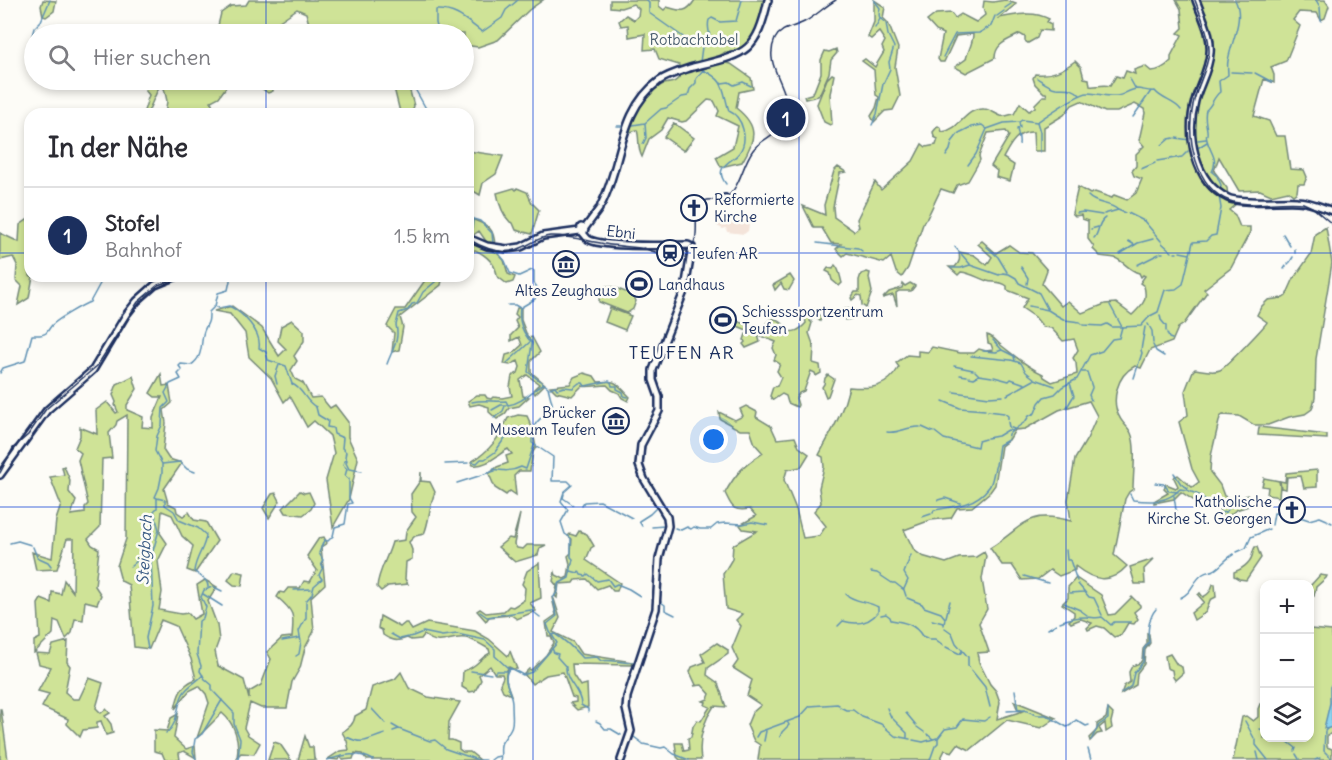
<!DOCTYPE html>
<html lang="de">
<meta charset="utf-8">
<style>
body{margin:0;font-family:Delius,sans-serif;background:#f7f7f7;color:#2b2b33}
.controls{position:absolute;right:18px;bottom:18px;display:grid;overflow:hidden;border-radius:12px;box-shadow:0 3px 9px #0003}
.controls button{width:54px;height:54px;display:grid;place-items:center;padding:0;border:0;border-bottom:2px solid #e1e1e2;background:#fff;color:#2b2b33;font:30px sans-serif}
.you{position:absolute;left:714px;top:440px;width:21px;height:21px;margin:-15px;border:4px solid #fff;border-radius:50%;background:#1a73e8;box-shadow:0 0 0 9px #1a73e833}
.badge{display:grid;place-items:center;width:39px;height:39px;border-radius:50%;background:#1b2f5e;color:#fff;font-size:20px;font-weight:700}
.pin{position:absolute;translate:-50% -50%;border:3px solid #fff;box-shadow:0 2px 6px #0006}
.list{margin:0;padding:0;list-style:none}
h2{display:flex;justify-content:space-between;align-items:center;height:78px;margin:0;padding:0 24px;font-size:26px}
h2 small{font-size:20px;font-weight:400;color:#7c7c81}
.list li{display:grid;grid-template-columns:39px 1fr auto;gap:18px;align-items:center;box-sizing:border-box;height:96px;padding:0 24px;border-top:2px solid #e1e1e2}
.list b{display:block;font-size:22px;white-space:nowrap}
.list p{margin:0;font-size:20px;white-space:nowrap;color:#7c7c81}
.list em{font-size:20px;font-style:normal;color:#7c7c81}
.icon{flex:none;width:33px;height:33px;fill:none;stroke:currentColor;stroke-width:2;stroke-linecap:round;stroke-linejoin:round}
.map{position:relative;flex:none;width:1332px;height:760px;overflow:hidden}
.search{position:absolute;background:#fff;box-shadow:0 3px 9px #0003;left:24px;top:24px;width:450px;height:66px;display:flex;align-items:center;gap:15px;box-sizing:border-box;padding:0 21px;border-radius:33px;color:#7c7c81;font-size:22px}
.panel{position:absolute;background:#fff;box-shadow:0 3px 9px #0003;left:24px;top:108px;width:450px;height:174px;border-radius:18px}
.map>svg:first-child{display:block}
.built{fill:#f4e4da}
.green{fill:#cfe397;stroke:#75897a;stroke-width:1.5}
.water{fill:#8cd2ee;stroke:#5f91b4;stroke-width:1.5}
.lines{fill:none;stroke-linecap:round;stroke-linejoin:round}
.stream{stroke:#5f91b4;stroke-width:1.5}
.secondary-casing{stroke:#1b2f5e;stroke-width:10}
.secondary{stroke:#fdfcf7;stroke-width:5}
.rail{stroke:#1b2f5e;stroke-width:1.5}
.grid{fill:none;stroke:#1d4ed8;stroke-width:1.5;stroke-opacity:0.55}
.labels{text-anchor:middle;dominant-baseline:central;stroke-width:5;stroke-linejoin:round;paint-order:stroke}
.park-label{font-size:15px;fill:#485c6c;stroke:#fdfcf7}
.poi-label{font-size:15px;fill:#1b2f5e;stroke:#fdfcf7;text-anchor:start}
.street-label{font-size:15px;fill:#1b2f5e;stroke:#fdfcf7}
.water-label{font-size:16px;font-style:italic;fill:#375882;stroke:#fdfcf7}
.quarter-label{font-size:18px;letter-spacing:1.5px;fill:#1b2f5e;stroke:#fdfcf7}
</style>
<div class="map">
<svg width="1332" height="760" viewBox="0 0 1332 760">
<rect width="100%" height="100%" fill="#fdfcf7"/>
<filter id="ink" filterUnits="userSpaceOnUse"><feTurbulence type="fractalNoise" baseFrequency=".0167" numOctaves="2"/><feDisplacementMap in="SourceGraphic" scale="12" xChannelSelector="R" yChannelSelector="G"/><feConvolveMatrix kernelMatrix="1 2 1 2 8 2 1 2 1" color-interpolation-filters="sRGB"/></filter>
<g filter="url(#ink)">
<path class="built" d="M735,216v4l14,4 -1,7 -4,3 -17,-2 -1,-4 -3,1 -6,-3 1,-9z"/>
<path class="green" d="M43,0l13,1 -2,10 -8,6 -3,-1 -2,-10z
M249,0h294l-14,10 -31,30 -20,7 -14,-2v-11h-133l-11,-8 -11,-2 -3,-11 -9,-4 -19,13 3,12h-65l5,-21 10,-7 15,-1z
M610,0h49v6l5,4 3,-3c14,4 19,7 28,-7h71c-5,22 -12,55 -41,52l-7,5 5,5 8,2 20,14 2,11 -14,3 -3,16c23,18 20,31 6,54l-21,5 -5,-10 17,-10 5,-21 -21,-10 2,-5 -5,-10 -6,-1 -22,21 -4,1 -14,-4 -7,12 -12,9 -7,18c-5,-9 -2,-18 -5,-27l-10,3c6,-18 15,-38 32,-47 10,-6 14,2 23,-13l-3,-4v-4l-20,-6 -4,-10 -11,1 1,-16 -16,3 -1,-12 -7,1 -2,-5 7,-6 8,5 4,-4 1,-7 -6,-5 -12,4 -11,-1z
M874,0l11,7 -2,11 5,5 10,25 -3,19 5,29 -7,14 -8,1 -11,11 -3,-6 5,-8 3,-11 -3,-2 -2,-25 -12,-9 3,-2 10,8 9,-15 -2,-5 3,-6 -6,-9 -8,7 -3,-2 6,-15z
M1005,0l11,4 -17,14c17,-3 34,-8 50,1l-2,3 4,2v7l-11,-1 -3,8 -9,5 -3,-2v-4l-5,-3c-11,6 -25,9 -25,24l-29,15 -11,-6 11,-8c2,-9 7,-15 7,-25l-17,2 -12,26h-4l-2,-3 5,-25 -7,-3 -9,-10 9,-7 15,-1 4,5 6,-4 15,8 9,-7 -2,-7 1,-7 9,1z
M1176,0h149l4,6 -4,12 -4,2 -4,-7 -18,-1 -6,8 7,6 -14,35 -15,6 3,8v8l-10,-4 -10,37 15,5 7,15h9l5,33 14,1 3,7 -3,7h-6l-1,8 -4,3 -5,-4 -17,4 -11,-5 -21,1 -20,-34 -5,14 13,17 1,9 8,7 -7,6 6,5 5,12h10v5l-19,36 -27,21 3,3 -23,32 -6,4 -6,14 -22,8 -9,18 -6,-2c-18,9 -25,35 -15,52 3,6 9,10 11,15 6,13 2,42 2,56l-4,3 -4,7 -11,56 13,11c-17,19 -33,15 -52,0v4l-16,6 -9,-6 -12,9 -16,1 -10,-15h-10l-12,-17c35,-22 36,-39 81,-27l-3,-21 7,-41 12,-20 10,-23 -8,-15 -30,9 -34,19 -10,1 -6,10 -8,6 -6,39 -5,7 -18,15 -15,1 -6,10 -20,2 -27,10 10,20 8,6 24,7 13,-5 17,-1 8,-5 2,4 -4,23 5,30 -8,14 10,29 -12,1 2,9 11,22 6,7 4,11 -3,17 26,-8 -6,-3 -3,-7 42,17 -15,10 -34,-8 -37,30 -12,-6 -6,8 -7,-2 -5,10h-182l2,-15 -6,-4 -7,-16 5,-12 9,-8 -14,-9 5,-16 -19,-12 5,-7 -6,-13 9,-22 -5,-6 6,-6 -16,-5 -3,-35 9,-15 1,-14 24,-14 -14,-2 -3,-4 16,-9 -6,-7c-18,3 -18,-2 -25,-16 11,-20 18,-27 38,-40l-8,-9 -5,-14h-10l-20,-11 -1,-7 16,8 8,-4 -3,-7 6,-3 11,6 -1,5 15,9 6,13 18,-2 4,10 10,7 -8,13 -14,3 -3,10 12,29 7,29 16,-2 7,-10 -12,-15 7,-8 -2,-15 5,-21 -1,-10 -4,-2c13,-25 23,-39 30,-68 23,2 38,1 50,-20l-3,-4 11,-8 11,1v-5l10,1 4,-5 28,6h14l5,-4 7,2 7,-1 -2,-6 -3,-1 -1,-8c8,2 8,6 15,11 13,10 25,21 41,28l1,3 8,5 25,-8 -1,-11 -3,-5 5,-8 -4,-11 -11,2 -12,-13 -8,-1 -8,-10 -13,-9 6,-10 -21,-8v-4c-7,-5 -13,-3 -20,-5 -9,-3 -16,-8 -26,-9l-3,3 -9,-8h6c5,-5 5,-8 4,-15l15,3 13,10 5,-8 -14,-13 4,-3 14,12 13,-8 10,7 13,1 15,17 -5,14 19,22 7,-5 14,12 23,-9 11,-1 16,12c10,-10 16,-14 12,-29l-4,-3 5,-7 -2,-1 -2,2 -2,-4c-11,-3 -14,-11 -24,-15 -5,-1 -10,-1 -15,-2l-7,-7 1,-2 -6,-8v-18l-6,-2 -1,-4 -6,1 -3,-3 6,-26 12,7 5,-2 17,6 2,-3 13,5 9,-7 6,-14 -8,-3 -2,-5 4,-5v-12l8,-8 -5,-6 6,-27 -1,-4 -9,-5 -18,8h-12l-24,-11 -9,4 -8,10 -20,12v24h-10l-1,-19c-16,-1 -23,13 -30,26l11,7 -4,16 -14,-4 1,-6 -6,-5 18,-30 -3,-5 -18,2 -9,23 1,4 -12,21 -11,4 -4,8 -12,-4 -14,29 -3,3 -16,47 -6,9 -6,-5 -5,-15 -7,6 -37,-10 -4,3 -7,-7 5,-5 -10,-1 -9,-15h-8l-11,-22 22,9 -1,-10 10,-34 4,-4 8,5 -6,1 -7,34 1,10 20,14 5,-4 -2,-8 18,-37 6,8 32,-29 9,-17 4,3 10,-2 2,-6 -4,-2 -1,-5 5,-6 3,2 1,4c20,-3 22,-24 42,-23 6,0 11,5 17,7 4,1 10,-2 13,-2l6,-11 9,8 6,-4v-3l8,-8h4l-1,-3h-2l-9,-9 -2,-6 2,-4c17,2 28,-4 40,-13l6,6 3,11 5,1 1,7c5,1 13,-2 20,0l6,-10 7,2 3,-7 9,3 -1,-4 11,-4 6,5c7,0 15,-5 20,-10v-5l11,-21 -4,-2 5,-5 -2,-19z
M836,49l1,4 -6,7 -2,13 -9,20 -2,3 -13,3 -1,-3 7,-2 3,-3 7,-18v-13l4,-9 4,1z
M832,74l2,1 -4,19 2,30 -2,1 -6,-3 -7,-18 10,-25z
M151,80l8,7 -12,27h-4l6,-19 -4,-5z
M176,80h55l-12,17 -8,4 5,13h-51l2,-13 -3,-13z
M250,80h23v11l-5,2z
M392,80h15l7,26 -3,8 -11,-2z
M674,123l20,15 -10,13 -20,-14z
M468,151l35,5 -7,18 -13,9 -3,12 -10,-6z
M514,188l2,2 1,-2 10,4 5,11 7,7 -7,24 -16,-4 -3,-7 -3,-1c-7,-7 -11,-18 -13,-29z
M30,218v58h3l-4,22 -11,7 4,-19 -6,-6 1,-15 -4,-8 -13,3v-27l19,9 1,-17z
M471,219c16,6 23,7 24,27l-7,-2 -9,-13 -7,5 -4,-2v-10z
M1326,227l6,36 -16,96 -1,39 -3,11 -7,5 -16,3 -21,8h-14l-15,-9 -16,-1 -3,2 -9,39 -1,16 10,13 4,11 11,4 12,-5 3,2h-5l-8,4 -1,4h13l-1,1 -12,4 -10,8 -8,-4 2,-4 -10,-8 -5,6 -24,-16 -7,7 -20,4v-2l14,-8 -4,-4 2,-5 10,4 2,-2 -4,-8 1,-2 3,-1 14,12 7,-5 -7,-13 -13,-47 9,-7 -3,-24 8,-20 2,-2c7,1 18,4 25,1 4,-1 46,-45 47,-48l-10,-7 4,-8 7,-7 15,-2 3,-2 8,-18 17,-24 4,-20z
M473,244l22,7 9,9 4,14 7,3 -2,5 -6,2 -10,-8c-1,-12 -11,-21 -22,-26l-7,6v-9z
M835,265c5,5 5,12 7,18l-3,3 -7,-6 -2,-7 -4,-2 2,-3 5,1z
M867,272l3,1 -1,5 3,14 -6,16 -4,-3 -1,-9 -3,-1 -6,5 -1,-2 4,-6h4v-12l2,-6z
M790,275l4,6 -5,9 -5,-1 -3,-6 -6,7 -2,-5z
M428,276h15l-2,9 -41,32 3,10 -4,23 -7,2 2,-19 -7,-7 9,-17h9z
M910,283l5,3 -4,5h-12l-3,2 1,13 -4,-11 -10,3 6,-6 13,-4 1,-4 2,2z
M606,286l7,1 20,8 3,6 -3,8 -6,4 -28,-11 1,-12z
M232,306l30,22 17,28 7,-7 -8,-8 3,-15 11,-6 12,11v10l-10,15 3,5 -6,9 4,9 8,4 8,15 10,-1 9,11 5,-3 13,17v15l10,22 -9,40 -16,28 -7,-47 8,-27 -4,-17 -16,-15 -7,6 -17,-31 -6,6 -13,-24 -22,-21 -4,-24 -15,-19 -16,-3z
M517,308h4v12l7,18 4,-1 8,15 -9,9v11l14,12 -10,10 -2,-4 6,-6 -12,-9 -7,5 3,16 6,1 -10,9 -10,2 -4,6 -8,5 -8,-7v-5l-10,-3 -9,2 -2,-5 9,-6h8l2,3 4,1 2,-2 9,1 10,-2 -2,-9 2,-11 6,-3 2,-6 -2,-6 -8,4 -6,-1 2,-9 7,-2 9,-8 -3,-8 -8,4v-6l7,-7 -3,-7 3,-4 -3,-3z
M610,308l21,8 -6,14 -20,-8z
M848,308l7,5 -1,3 -3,-1v4l-6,1 -3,-5 -8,1v-3z
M816,309l2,6 4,1 -2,5 -6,-4 -4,4 2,2 -3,10 5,14 -1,16 7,2 1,8 -5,3 -1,-3 -4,-2 -7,20 -5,2 -3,5 2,7 -1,2 -9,-4 -2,-7 -4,-2 -9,6 -3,-4 3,-9 4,-1 4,-9 -4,-6 3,-7 -6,-4 2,-5 -3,-7 3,-6 -18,-7 2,7 -14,6 -3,-4 2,-2 -1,-2 2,-6h4l2,-2 -27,-11 2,-4 33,13 11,-12 7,2 5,4 -3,2 3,4c11,4 17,0 23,-7l-2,-10 8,3 1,-5z
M584,373l10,3 4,6c20,-2 17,0 32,15l-2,4 -6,-3 -3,-5 -7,-3 -5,-5c-7,0 -21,3 -25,1l-10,10 -16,-4 -6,-6 20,-2 4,-7z
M161,374l2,12 6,-1 3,18 -8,7 2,13 -3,27 6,9 13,4 -18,26 4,14 8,4 1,5 6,4 6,-4 5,8 12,2 11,19 -22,32 -8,-3 6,-24 -11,-10 -10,-21 -10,-4 -2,22 7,10 -9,18 4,31 -3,18 22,4 7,-1 5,6 9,-5 -5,-29 8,-5 12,7 -9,14 9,24 2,15 -4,11 3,15 26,14 5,19v-7l12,-7 10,-26 -4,-7 15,-14 10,-1c2,-22 3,-25 -15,-40l3,-5 4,1 4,-5h12l4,-7 6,1 7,-12 -10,-14 12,-18 5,-1 3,6 -6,4 4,37 -14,13 3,34 -9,17 -5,20 -8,14 -5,26h-26l-11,-5 -6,25 4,7 12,8 -6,11 -13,-1 -4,4c3,-16 -2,-33 -15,-44l-25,25 12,-35 -3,-9 -7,-8 -10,5 -14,18c3,-15 6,-24 21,-30l-5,-20 -15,-33 -15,-6 -12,29 -15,-2 -5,-62 -8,-4 -4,-15 9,-27 1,-124 -10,6 -1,4 -7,8 3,25 -10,1 -2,68 -12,12 4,6 7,4 -4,37 6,9 -4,9 -12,-3 -2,19 -8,-1 -3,14 -6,6 -7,-17 -5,-2 -1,14 -19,19v-12l6,-3 -2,-34 3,-5 10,4 1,-11 9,2 3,-14 9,12 1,-53h-7l-10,30 -21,1 -4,-18 20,6 4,-38 5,-15 -11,-28 14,-2 -2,-8 2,-1 6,14 -1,12 7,9 -5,14 14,-2v-6l3,-3 -10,-44 3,-7 -6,-5 5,-12v-9l17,7 -1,-24 11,-8 9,11 2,-1 -3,-7 1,-3 -3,-7 4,-11 16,-8 4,13 -10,16v5l16,7 -1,10 11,1v-10l9,-21h-7l-5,-4z
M828,375l6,4 -6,17 -2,1 -4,-10 2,-3 1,-6z
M518,415l9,1 5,11 4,20 -3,5 -3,19h-11l-5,5 2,19 -6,-4 -4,4 -11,-7 -6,-14 8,-7 11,-4 -2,-7 6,-2 -4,-5c-11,6 -22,18 -35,16l-2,-3c19,-11 28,-24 37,-44z
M1259,427l68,8v4l-69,-4z
M1317,470v17l-13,1 -3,-12 -14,1 -1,12 -5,-1 -1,-7 5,1 1,-9z
M421,472v9l9,1 5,10c-6,14 -5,28 -11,42l-9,2 -6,6 3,8v9l-6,3 -1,17 3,5 -20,2 -7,5 -4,-4c1,-15 11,-30 15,-45l13,-2 1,-9 10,-14 -4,-5 -1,-18 9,-13z
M1264,478l15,3 1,5 -1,11 -12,-2 1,-8 -6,-1z
M300,491l4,2 5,-1 5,11 -3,6 -8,6 -17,-2 -3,-5z
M276,493l4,8 -11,17 -6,-10 9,-14z
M520,514l-6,30 3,4 6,1 4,-4h19l-6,3 -2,7 -23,7 -17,-15 11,-9 4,1z
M579,531l8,3 7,12 -3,2 -5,12 34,23 -3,8h-4l-5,-6 -11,4 -10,-10 -11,1 -2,3 -15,1 -2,14 -2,-2 2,-10 -4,-5 2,-9 1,3 8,4 4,-2 2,-13 -2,-8 3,-3 1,-14 -4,-3 2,-2 6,2z
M1255,547h2l4,11 -15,22 -7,-1 -5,-3v-4c7,-2 16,-9 18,-16 1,-3 1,-6 3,-9z
M1154,559l-10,10 1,15h-10l-5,-17z
M539,563l2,35 -11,5 6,8 -19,8 -6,-4 -22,2 -3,4 -9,-10 3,-2 6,4 18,-2 5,-5 4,1 11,-7 1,-12 -3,-4 5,-13z
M234,571l10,2 -2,13 -8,-1 -6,-5z
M1320,575l7,1 -1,2 -10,9 -2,9 -4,-3v-7z
M1076,578l25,17 8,20 6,-1 17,-17 8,8v2l-6,5 4,7 -4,5 -6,-1 -7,12 -7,2 -10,-9 -7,-2 -9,4 -1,-2 5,-5 -11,-4 -10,4 -2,-2 5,-5v-4l-12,-8 6,-6v-11z
M1213,584h2l1,13 -6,3 -4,12 -12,8 -3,-7 13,-11 -6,-7 2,-2 3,4c7,-3 8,-7 10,-13z
M552,598l2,1 6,19 -7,14 20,10 8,12 52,8 -1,3 -60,-1 1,11 7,11 7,-2 1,23 -11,3 -7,-7 6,-1v-4l-4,-1 -9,-25 -17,3 -14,9 -8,-10 5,-5 2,1 15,-15 8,-12 -3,-7h-3l-2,-14 10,-7z
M380,616l20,11 5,-4h2l5,7 15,-7 48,8 14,8 19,17 2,-5 7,18h-4l-4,-2c-7,8 -1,19 2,28l-8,-4 -3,-7 3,-7 -1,-3h-7l-5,-8 -11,9 2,5 -6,11 -5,1 -8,-5 1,-16c15,-4 15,-12 27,-18l-1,-4c-7,-4 -15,-9 -23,-11 -17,-3 -24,11 -42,-3l-3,4 -10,1 -4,-2c-10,4 -15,3 -24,-3l-1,-5 -4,-2z
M1310,629l22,2v102l-5,3v11l5,2v11h-99l9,-43 4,-1 7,5 5,-4v-8l2,-5 4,-1v35h46z
M1147,633l2,1 1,9 -5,7 -1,14 -7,9 -1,12 -15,9 3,-8 6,-4 -1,-10 3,-6 8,-3 2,-3 1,-11 4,-5z
M68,641l-1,21 3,4 -5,26 8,7h6l10,-21 14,5 -7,25 5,5 5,-4 4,4 -5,3 6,8 2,9 -7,2 -5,-14 -4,1v6l-14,2 -3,7 -13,-13 1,-5 -26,-12 7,-13 -11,-3 13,-24 -12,-3 -3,-11 14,1 3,-9z
M717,643l11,7v4l-20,14 -1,7 11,8 8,24 -12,-1c-11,16 -16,34 -13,54h-21l-3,-3 -2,-14h7l2,8 5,-1 -1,-12 3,-1 2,-11 4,-6 4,1 9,-14 -5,-2 1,-3 -3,-1 5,-2 2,-5 -8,-9 -8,1 2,-1 -6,-13 2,-5 13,-5 -4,-8z
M1170,654l7,11 5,2 1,6 -8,7 -2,-3 -1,-7 -5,-2 -2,-12z
M401,672l8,16 19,9 32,5 -11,20 -1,18h4l7,3v6l4,3h7l10,8h-113l-5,-6 -7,-1 -2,6 -10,1 -2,-3 -3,3 -10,-1 12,-8 9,-1 -2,-9 -5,-9c7,-4 12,-8 13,-16l11,-6 6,-23 23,-8z
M0,709h1l7,51h-8z
M1108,709l5,5 -2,8 1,6 -6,4 -1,-9 -6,5 3,5 -5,1 -7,7 -1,-3 8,-8v-6l9,-6z
M178,714l-4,24 12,11 9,-3 1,12 -12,-7 -5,2 1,7h-15l-3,-7 -8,-2v-21l13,1 4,-13z
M305,736l4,11h4l1,11 2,2h-18z
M274,742l6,2 9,13v2l3,1h-24z"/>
<path class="water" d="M1332,683v44l-6,2 -2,-1 6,-25v-16z"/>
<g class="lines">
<path class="stream" d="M646,0l3,3v10l47,33 12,-1c5,-8 -2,-16 1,-25l3,-2 8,4 16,-1 6,-21
M1316,0l4,7 1,14
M1005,8l6,-4
M997,16l7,-5
M875,28l5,-9
M439,34l-3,-11v-13c20,-1 31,11 46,22l20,-14 4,-8 12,-10
M32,36l2,-8 7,-7 9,-21
M943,57l12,-23 24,-1 12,-7 4,-10
M700,62l2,-15
M702,66l1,4c23,11 19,18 26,41 14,6 20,29 10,42 -6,9 -27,13 -13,31
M1231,72l21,1
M1255,73l17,9
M1037,78c6,4 12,9 19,10 10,1 16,-2 24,7
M1130,79l5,9
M410,80l19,34
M722,83l7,-1 5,3 9,-3 8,4
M1133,117l18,-26
M1019,122l1,6 -3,1c1,5 3,11 2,16
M1037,122l3,10v20
M633,125l12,-2
M872,125l5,-11 6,-30 7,-15 -1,-7 5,-15 -6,-12 -2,-12c-7,-5 -8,-6 -6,-15l-6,-8
M617,126h6
M1176,138l14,2
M1198,140l8,-1
M643,144l3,-6 -1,-15 16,-14 5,-1 16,-11 6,-1 2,-7 6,-6v-4l7,-9
M1162,145l7,-6 5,-1
M1196,149l11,-7
M946,156l4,-6 2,-8 7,-9 12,-6 11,-2 5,4 17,-6 15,-1 3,-2 15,2c11,-7 41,-29 51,-29 10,0 19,4 28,3 7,0 12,-6 20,-7 7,0 12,3 19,2 7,9 20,10 26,19
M1183,156l5,-5
M1157,161l25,-4
M968,165l8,-11 11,-25
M468,168l2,7 -2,16
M1141,169l14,-6
M1220,190l1,-5 -4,-9 -5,-4c7,-14 -2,-19 -5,-32 -2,-9 1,-1 0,-10 -1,-8 -3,-12 -1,-20 6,-4 7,-13 14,-18l-1,-11 9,-6c0,-4 -1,-10 0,-14 3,-19 17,-43 7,-61
M468,196v11
M1088,196c8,9 21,6 30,14
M468,211l5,8 7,2 12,12 1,11
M1077,213l6,-1 19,3
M1128,213l16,8 17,20
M1104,214l14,-4 7,3
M1091,229l7,-2
M472,230l1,-10
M1283,234l7,12
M1094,238c6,-6 3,-15 11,-20
M1128,241l7,4
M817,243l41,5 4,3
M1162,243l10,9
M986,246l12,11 9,15
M955,247l15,17
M495,249l10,12 5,12 9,3 13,-6 2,1v12l5,7 -4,9 -15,9c-2,15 3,25 12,35l-4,29 20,15 5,20c-14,15 -21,12 -21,36l21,14 -1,24h16l4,4 -8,7 -3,9 7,9 -7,12 4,12 6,4v19l2,2 -4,19 -11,6v7l-5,7 4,18 -10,8 3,8 7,11 -25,29 -9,3 -13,-7c-10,11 2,23 2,35 0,23 4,19 -10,39 -3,5 0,13 -2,18
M1295,249v4
M1180,252l10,2
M1161,253h2
M1175,253h2
M1120,254l18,-11 15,-4
M1290,262l3,-5
M1288,264l1,-1
M1137,265l22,-11
M1021,267l7,11 -1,6
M951,268h10l9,-3 29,10 4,-2 6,1 7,4 3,5 20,10 9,17 8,5 9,5 15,2 3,3 19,1 5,-2 5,3h10l-12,-22
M1284,269l2,-3
M508,305h7l5,3
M215,306l4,2 10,-2c13,6 33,26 30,42l7,4 2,8 18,6 6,18c11,4 13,18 24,23l2,8 10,6 -1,6 6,1 1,6 9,4 -1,10 4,4 -1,5 2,3 -3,1 -1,4 4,4 -2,7 4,3v19l3,5 -4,1 -3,20 -10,3 -2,9 -5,5 -4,-1 -5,13 4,7 -2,3 2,4 -4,8 3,4 -8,7 -2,8 -6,7v17l-7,13 2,11 -2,12 -3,2
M1029,306l19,4
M1160,315l1,5 5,6v5
M1148,324l4,7 1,12
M1167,333l2,5 3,1
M993,340l9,10 12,6 1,5
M1153,345l3,6 8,5
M983,351l13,1 6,-2
M971,356l40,4 10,3 5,9 9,7 20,7
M507,363l24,-22
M387,364c5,-14 13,-24 9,-39l3,-12 9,-3 4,-6 5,-1 6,-11 12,-10 4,-6
M954,366l19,4
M975,371l4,4 13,2
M1082,372h5l5,15
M0,373l3,-5 22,-7 7,-26c4,0 10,1 14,-2 2,-2 4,-6 6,-8 6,-6 30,-20 38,-23l12,-22 6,-4
M960,375l7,1
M969,377l5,1 5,-3
M994,377l15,4 2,-2 14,5
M1134,378l8,-25 -1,-3 4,-23
M1070,383l4,13
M277,384l-2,-8 4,-11
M550,388l5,-2 2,3 7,-2 9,1 6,-5h4l2,3c8,-2 15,-3 24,-5l2,1 1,4h5v3l6,3 1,4 4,1
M954,392l35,5 14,-1
M1007,395l27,-15
M1091,400l-2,-5 3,-7
M943,401l17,7 25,2
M472,402c12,-3 22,0 34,-1l2,4c15,-2 23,-14 35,-21
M1067,407l6,-10
M492,410l9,-5h6
M988,411l16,2 4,3v3
M494,418l9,-7 2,-5
M1008,422l1,5 5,2
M922,427l11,5
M887,432c12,2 20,-6 33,-5
M935,432l9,7 33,8 1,-6 7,-2
M987,438l11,-2 10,-6 4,1 13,-9 4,-6 6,-3 4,-10 5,-6 11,-3 7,-7 15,-8 13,-24 12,-4 10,-12 7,-1 3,-11 19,-1 9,-10 8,-4 7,-22 11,-1 7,-5 10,-42 13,-1 5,-5 5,-1 5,-27 -2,-12
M347,460l-1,3 3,6 13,2
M472,462l5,1 4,-4h4l10,-7 12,-17 15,-8 8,4
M162,464l18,-2 7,7 8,3
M445,464l23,-1
M493,469c10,2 18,3 28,-2l5,2 8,-24
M1174,473l7,11 7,4 -1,2 14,6 6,7
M484,474l11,-3
M457,483l25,-8
M1155,483l9,1 5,7 9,1
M564,494l-1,4 10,7
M1130,494l3,6c18,2 34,3 47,-11l7,1
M1174,496l2,14
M157,498l8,2v5l9,6 5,9 19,8 8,7c-1,13 -10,21 -12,36 6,6 15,8 14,18l-4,1 -3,7 5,10 -3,11 -4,3 -2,33 4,12 -1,5 5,8 7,6v5l22,23v11l6,15 -2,21
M938,500l7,-2 15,5
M582,505l2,-3 16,-1 32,17
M933,513l1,-3c19,-3 42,-5 55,-23 4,-5 4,-15 7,-22l3,-20 9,-5 1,-6 3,-3
M1220,513l6,-1 3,-4 7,-4
M922,517l9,-3
M1300,517l9,3 11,-3 7,3
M1328,521l4,2
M1272,525l2,-12 12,2
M642,526l-3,-5 11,-7 8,-8
M652,527l12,-1
M675,528l6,2 6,-3 4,2 3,-2 6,2h11l6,-5 8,-1 18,1 9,-2 16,3
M10,543l8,-2 13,4
M33,547l4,10 11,5 3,4
M1066,550l1,10h3l7,21
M1237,552l9,-4 5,-11 18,-8
M130,567l22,-19
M571,571l7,2 1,-2 2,4 5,1 2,-2 9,7 11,-2 5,7 4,-2 12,5 11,7
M871,572l6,1 15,10h3l9,7 2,6
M1024,576l24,7
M1078,584l11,13 5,1 8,17
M209,588l5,-1 8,4
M904,589l4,-9 -4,-7 7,-18
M294,590l17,-1
M1070,593l14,-1
M203,594l19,12
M846,594c7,8 22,7 32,13v4
M907,598l15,6 2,3 17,6 4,5 -1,7
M1180,598c13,-6 12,-16 23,-24 4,-3 9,-2 13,-5 7,-5 9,-10 18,-15
M661,602l4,3v5l10,5
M1064,603l16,7 7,5
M480,612l7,5 44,-7 9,7
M881,615l5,-1 4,3 1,3c13,2 24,4 31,16l5,2
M946,617l4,-16
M932,620l11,3
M1060,622c7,-3 18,-5 26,-5 7,0 9,2 16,0l9,8 3,-3h17
M838,626l5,-5c14,4 26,3 35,-9
M945,628l7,5 4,10 12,14v9l17,21 5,20
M1048,629l8,-5
M391,634l9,5 13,-3 10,-4 19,4 15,-2 28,6 10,9v7l13,12
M552,635l3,-1c8,5 20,16 27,24l15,-1 4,4c12,-2 23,3 34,1
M929,639h6l8,6
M282,641l17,-3
M946,647l14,7 2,-3
M552,648l2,5 4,1 -1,3 9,10c-1,15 15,23 15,38l7,4v3
M148,649l-2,-11 7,-32 -2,-48 8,-28 -5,-19 3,-3v-10l-2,-1 4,-9 3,-15v-9l-7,-13 2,-15 5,-11 1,-17 6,-6 -4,-9 5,-9 11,-5 -3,-5 4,-4 -3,-4 2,-2 10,1c13,-8 9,-22 13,-34 4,-10 5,-7 5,-19l6,-6 3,-13 10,-3 3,-14
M471,671l20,3
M494,673l3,-2h10
M1015,690l3,20
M1121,693l10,-7 3,-13 9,-11 1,-13 5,-7c-2,-11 0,-25 7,-33
M840,707l6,3h7l9,7 19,7 14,12 15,3
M887,708l4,9 16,16v4
M372,709l13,14
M1007,711l18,-1 12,5h9l21,12 4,-2 5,-5 10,6 3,-1
M906,713l10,12
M596,721l4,2 5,6h6l10,6
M1245,721l9,17
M392,725l7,4
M917,727l7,5
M1260,729l4,1
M1327,729l-2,2 -1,20 7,7
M393,731l6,-2 31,12 5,-1 11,9 32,11
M166,733c13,-9 10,-26 17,-39 6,-10 13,-11 20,-19
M927,734l6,5
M347,737c17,9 20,2 38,-3
M634,737l8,6
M756,737l3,-5 41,-15 10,-11 27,-2 2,1
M780,737l2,-5 7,-7 -1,-2
M1283,738l13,10 -1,3
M913,740l10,2 14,-4
M1091,740l8,-15 9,-6v-10
M1256,740v5l12,15
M764,741l2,-10
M643,744l18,4 4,-1 9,7 15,6
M1088,749l3,11
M1257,752l2,8
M1296,754l3,5
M196,759l-3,-7 2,-13 7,-5 20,-34
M327,760c17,-5 31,-9 46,0
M480,760h5
M491,760l4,-3 5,-1
M930,760l5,-14 3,-3v-5l7,-9 12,-2 6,-8 21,2 6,-4
M1315,760l5,-2"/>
<defs>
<path id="secondary" d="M1196,0c6,17 16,34 14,53 -1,17 -11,32 -15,48 -9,33 -1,81 33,97 12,6 53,2 69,3 12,0 24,6 35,10
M724,199l1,-1
M601,205c22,-41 17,-94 58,-124 10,-7 22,-10 34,-14 51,-13 63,-12 75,-67
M585,228l-1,4 -4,-1 1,-4 4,1 14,-19
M582,232c2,2 4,5 6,7 14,9 82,6 100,6l4,2 -7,42 -32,81v10l6,17v14l-18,34 -2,20 5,14 23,38 1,9 -9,33 -3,50 -29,88 -1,12 5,22 -10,29
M468,238l19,8 20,3 14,-2 22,-11 37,-5
M0,475l47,-65 46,-40 33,-55 11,-14 18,-16 22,-9"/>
</defs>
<use href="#secondary" class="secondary-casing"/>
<use href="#secondary" class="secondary"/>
<path class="rail" d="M1195,0c6,17 15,34 14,53 -2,18 -13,34 -16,52 -7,32 2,83 37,96 20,7 50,-1 73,2l9,4 20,17
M468,239c15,9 36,17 53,9 10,-4 18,-11 29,-12 19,-1 36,5 55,8 15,3 30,2 45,6
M643,248c13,5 31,11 44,2 17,-11 3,-31 14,-46 7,-9 18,0 25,-6 15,-12 16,-33 27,-48 10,-14 29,-14 33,-36 6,-27 -24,-47 -11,-75 7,-13 20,-11 31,-18 11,-6 19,-15 30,-21
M0,473l13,-25 15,-13 18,-26 51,-43 41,-64 20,-17 26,-9"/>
</g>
</g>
<path class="grid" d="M266,0v34M533,0v760M799,0v760M1066,0v760M266,80v34M0,253h30M468,253h864M266,276v484M0,507h1332"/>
<defs>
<symbol id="church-ring" viewBox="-11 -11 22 22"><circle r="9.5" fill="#fdfcf7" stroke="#1b2f5e" stroke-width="1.5"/><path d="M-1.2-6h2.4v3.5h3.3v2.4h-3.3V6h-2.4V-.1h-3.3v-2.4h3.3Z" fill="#1b2f5e"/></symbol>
<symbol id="station-ring" viewBox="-11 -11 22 22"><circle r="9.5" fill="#fdfcf7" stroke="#1b2f5e" stroke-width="1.5"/><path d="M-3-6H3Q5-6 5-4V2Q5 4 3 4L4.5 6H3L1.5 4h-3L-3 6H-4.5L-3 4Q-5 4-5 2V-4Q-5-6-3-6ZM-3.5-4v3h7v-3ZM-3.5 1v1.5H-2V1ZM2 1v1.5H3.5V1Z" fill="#1b2f5e"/></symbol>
<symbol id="museum-ring" viewBox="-11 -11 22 22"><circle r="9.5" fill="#fdfcf7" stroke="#1b2f5e" stroke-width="1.5"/><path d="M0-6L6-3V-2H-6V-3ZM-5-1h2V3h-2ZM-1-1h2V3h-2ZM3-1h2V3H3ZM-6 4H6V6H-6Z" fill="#1b2f5e"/></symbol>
<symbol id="stadium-ring" viewBox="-11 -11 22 22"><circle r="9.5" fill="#fdfcf7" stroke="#1b2f5e" stroke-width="1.5"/><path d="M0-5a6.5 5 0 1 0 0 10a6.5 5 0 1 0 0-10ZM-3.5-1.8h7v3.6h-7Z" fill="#1b2f5e"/></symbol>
</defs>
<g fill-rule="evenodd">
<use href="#church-ring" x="679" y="193" width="30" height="30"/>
<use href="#station-ring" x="655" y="238" width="30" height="30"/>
<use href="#museum-ring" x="551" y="249" width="30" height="30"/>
<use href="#stadium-ring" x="624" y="269" width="30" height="30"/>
<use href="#stadium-ring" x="708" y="305" width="30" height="30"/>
<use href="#museum-ring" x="601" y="406" width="30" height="30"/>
<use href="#church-ring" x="1277" y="495" width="30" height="30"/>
</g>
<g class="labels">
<g class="park-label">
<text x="694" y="39">Rotbachtobel</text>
</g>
<g class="poi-label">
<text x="714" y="199">Reformierte<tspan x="714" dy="17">Kirche</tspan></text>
<text x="690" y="253">Teufen AR</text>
<text x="658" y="284">Landhaus</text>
<text x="566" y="290" text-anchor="middle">Altes Zeughaus</text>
<text x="742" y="311">Schiesssportzentrum<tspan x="742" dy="17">Teufen</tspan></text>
<text x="596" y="412" text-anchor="end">Brücker<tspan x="596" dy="17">Museum Teufen</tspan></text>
<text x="1272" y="501" text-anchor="end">Katholische<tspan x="1272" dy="17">Kirche St. Georgen</tspan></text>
</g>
<g class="street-label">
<text transform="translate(621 232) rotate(6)">Ebni</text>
</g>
<g class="water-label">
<text transform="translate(144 550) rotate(-87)">Steigbach</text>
</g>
<g class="quarter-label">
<text x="682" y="352">TEUFEN AR</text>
</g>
</g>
</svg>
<div class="controls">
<button>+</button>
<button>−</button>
<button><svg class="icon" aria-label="layers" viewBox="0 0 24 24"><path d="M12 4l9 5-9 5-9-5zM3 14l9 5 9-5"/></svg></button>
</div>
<div class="you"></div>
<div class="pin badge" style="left:786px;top:118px">1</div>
<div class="search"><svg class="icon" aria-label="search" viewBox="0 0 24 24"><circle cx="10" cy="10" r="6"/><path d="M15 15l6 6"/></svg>Hier suchen</div>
<section class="panel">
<h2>In der Nähe<small></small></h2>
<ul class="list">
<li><span class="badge">1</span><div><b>Stofel</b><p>Bahnhof</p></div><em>1.5 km</em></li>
</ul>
</section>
</div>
